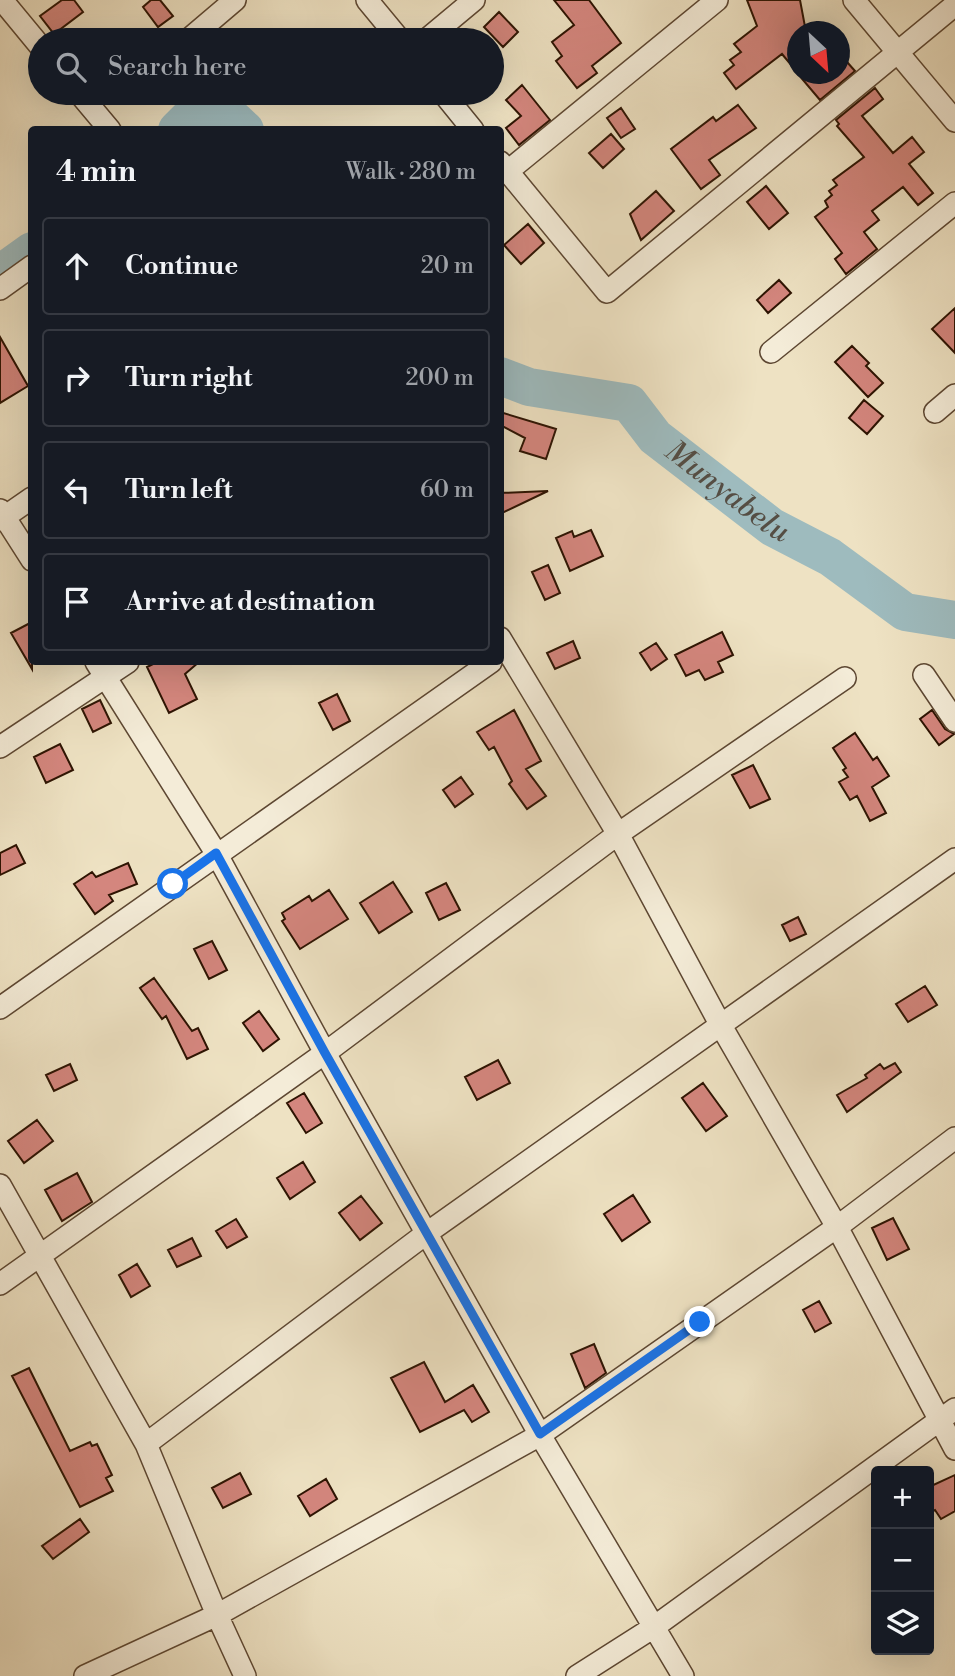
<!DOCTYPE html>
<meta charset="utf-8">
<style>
body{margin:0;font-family:"Libre Bodoni",serif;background:#20242c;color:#f1f3f6}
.controls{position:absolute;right:21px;bottom:21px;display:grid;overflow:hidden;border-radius:7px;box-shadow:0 7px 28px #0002}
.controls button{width:63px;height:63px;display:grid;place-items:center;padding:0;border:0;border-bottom:2px solid #363941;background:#171b24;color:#f1f3f6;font:35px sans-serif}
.compass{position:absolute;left:787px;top:21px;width:63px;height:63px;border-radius:50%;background:#171b24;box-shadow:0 7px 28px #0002;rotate:154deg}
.stop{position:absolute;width:21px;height:21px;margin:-16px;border:5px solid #1a73e8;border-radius:50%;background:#fff}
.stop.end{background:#1a73e8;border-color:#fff;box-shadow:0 2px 7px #0008}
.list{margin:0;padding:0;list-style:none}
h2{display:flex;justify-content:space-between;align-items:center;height:91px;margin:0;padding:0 28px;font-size:30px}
h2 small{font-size:23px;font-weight:400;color:#9ea1a6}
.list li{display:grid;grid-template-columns:46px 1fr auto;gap:21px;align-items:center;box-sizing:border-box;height:98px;margin:0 14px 14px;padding:0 14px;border:2px solid #363941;border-radius:7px}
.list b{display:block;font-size:26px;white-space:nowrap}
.list em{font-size:23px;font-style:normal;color:#9ea1a6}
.icon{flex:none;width:38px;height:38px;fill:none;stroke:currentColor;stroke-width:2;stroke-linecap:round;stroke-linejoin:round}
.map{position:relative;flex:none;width:955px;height:1676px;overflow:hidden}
.search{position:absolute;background:#171b24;box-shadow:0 7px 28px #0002;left:28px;top:28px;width:476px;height:77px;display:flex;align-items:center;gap:18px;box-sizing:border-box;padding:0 24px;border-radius:38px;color:#9ea1a6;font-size:26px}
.panel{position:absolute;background:#171b24;box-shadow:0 7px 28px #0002;left:28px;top:126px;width:476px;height:539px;border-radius:7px}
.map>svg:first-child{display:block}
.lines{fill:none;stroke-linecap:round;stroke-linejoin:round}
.river{stroke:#9ebbbe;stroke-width:38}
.building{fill:#d4867e;stroke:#2d1302;stroke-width:2}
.minor-casing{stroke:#5d4732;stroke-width:24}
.minor{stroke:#f4ecd8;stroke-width:21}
.route{stroke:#1a73e8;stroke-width:9}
.labels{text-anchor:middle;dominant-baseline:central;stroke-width:5;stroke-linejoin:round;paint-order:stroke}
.water-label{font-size:30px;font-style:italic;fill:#554e44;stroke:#f4ecd8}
</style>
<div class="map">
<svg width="955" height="1676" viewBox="0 0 955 1676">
<rect width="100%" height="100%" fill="#eee2c3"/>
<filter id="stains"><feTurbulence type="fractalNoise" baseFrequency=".00286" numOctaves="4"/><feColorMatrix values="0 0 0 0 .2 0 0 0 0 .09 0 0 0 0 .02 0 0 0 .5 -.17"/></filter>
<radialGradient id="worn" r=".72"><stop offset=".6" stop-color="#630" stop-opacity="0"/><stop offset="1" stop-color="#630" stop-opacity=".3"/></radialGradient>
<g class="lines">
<g class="river">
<path d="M177,130l16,-16 37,2 15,14"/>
<path d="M0,274l32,-23"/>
<path id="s1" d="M500,376l29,11 100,16 26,34 117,90 58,30 75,55 50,8"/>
</g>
</g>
<path class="building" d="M62,0h12l9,12 -29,22 -14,-18z
M151,0h9l13,16 -15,11 -15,-20z
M554,0h35l32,43 -29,23 5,7 -20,15 -21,-27 6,-5 -10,-14 22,-17z
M747,0h53l6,32h-9v40l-15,-18 -46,35 -12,-16 10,-8 -4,-5 11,-8 -7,-8 23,-18z
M499,12l19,20 -15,15 -19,-20z
M839,53l16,18 -35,29 -22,-26h41z
M522,85l28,35 -31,25 -13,-17 15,-12 -15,-16z
M875,88l8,11 -21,17 31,37 19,-16 12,15 -15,12 24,29 -15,12 -15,-18 -31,24 7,9 -15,12 13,17 -31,25 -11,-15 7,-6 -27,-36 13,-10 -3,-6 7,-6 -3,-4 8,-6 -4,-5 31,-23 -27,-31 2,-2 -3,-4z
M738,105l18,23 -47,32 11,15 -19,14 -30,-40 42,-32 3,4z
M621,108l14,21 -14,9 -14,-20z
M611,134l13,15 -21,19 -14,-15z
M766,186l22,27 -19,16 -22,-27z
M656,191l18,20 -33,29 -11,-26z
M528,224l16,19 -23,21 -17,-19z
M779,280l12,13 -23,20 -11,-13z
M955,308v45l-23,-24z
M0,337l28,49 -28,17z
M852,346l17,17 -3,3 17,17 -15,14 -33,-35z
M864,400l19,16 -16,18 -18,-16z
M500,412l56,17 -10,30 -26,-8 5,-13 -25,-13z
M548,491l-48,23v-21z
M591,530l12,26 -33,15 -14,-33 16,-7 2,6z
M548,565l12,28 -15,7 -13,-28z
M32,622v47l-21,-36z
M722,632l11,23 -15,7 5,10 -18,8 -6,-10 -13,6 -11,-21z
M573,641l7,17 -25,11 -8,-16z
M656,643l11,16 -16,11 -11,-17z
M157,662h42l-14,12 12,25 -28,14 -22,-46z
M337,694l13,27 -17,9 -14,-27z
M100,700l11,23 -18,9 -11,-23z
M514,710l27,51 -15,8 20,27 -19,13 -18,-25 3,-3 -18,-34 -5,3 -12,-18z
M932,710l13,19 9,5 -15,11 -19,-26z
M855,733l18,27 4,-3 12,19 -17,11 14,26 -16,8 -13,-25 -7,4 -11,-18 9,-5 -5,-7 3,-2 -13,-20z
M60,744l13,26 -27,13 -12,-26z
M753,765l17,34 -20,9 -18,-33z
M461,777l12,17 -18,13 -12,-17z
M16,845l9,18 -25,12v-22z
M128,863l9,21 -28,11 4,6 -18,13 -21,-30 18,-12 4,5z
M393,882l19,30 -33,21 -19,-30z
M446,883l14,27 -21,10 -13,-27z
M329,890l19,29 -48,30 -18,-28 3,-2 -3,-6 27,-17 3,5z
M798,917l8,17 -16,7 -8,-16z
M212,941l15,29 -18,9 -15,-30z
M154,978l38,53 6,-3 10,21 -21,10 -21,-43 -4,3 -22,-31z
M925,986l12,19 -29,17 -12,-18z
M259,1011l20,28 -16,12 -20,-28z
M498,1060l12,23 -33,17 -12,-23z
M895,1063l6,9 -54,40 -10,-17 30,-17 -2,-3 15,-11 4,5z
M70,1064l7,16 -23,11 -8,-16z
M703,1083l24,33 -21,15 -24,-33z
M304,1093l18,30 -16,10 -19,-30z
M37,1120l16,21 -29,22 -16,-22z
M303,1162l12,20 -25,17 -13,-21z
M77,1173l15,29 -30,19 -17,-31z
M633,1195l17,27 -28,19 -18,-27z
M361,1196l21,27 -22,17 -21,-27z
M893,1218l16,31 -22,11 -15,-32z
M236,1219l11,18 -20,11 -11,-17z
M192,1238l9,18 -24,11 -9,-17z
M137,1264l13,22 -19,11 -12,-22z
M819,1301l12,22 -16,9 -12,-22z
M594,1344l12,29 -21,15 -14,-34z
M424,1362l21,40 28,-17 16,27 -17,10 -8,-12 -44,22 -29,-54z
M29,1368l41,83 20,-9 2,4 5,-2 15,31 -6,3 7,13 -33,16 -68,-131z
M240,1473l11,21 -28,14 -11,-20z
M955,1475v36l-14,8 -6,-9 -6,3v-26z
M326,1479l11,20 -27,17 -12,-20z
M80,1519l9,13 -36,27 -11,-13z"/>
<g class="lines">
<defs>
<path id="minor" d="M2,0l38,46
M367,0l33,40
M854,0l101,121
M188,40l47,-40
M426,40l48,-40
M79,93l31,37
M443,93l30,37
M500,162l107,130 348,-287
M508,171l209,-171
M0,289l32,-23
M771,352l184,-149
M935,412l20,-17
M0,510l32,50
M0,520l32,-22
M500,638l118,196 102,190 117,203 118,222
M96,662l120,191 109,200 215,382 143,241
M924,675l31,46
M0,747l128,-85
M0,1008l491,-346
M0,1185l146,259 71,171 28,61
M0,1284l325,-231 293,-219 227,-156
M146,1444l281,-211 528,-374
M85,1676l132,-61 323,-180 297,-208 118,-89
M577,1676l77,-49 301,-218"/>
</defs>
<use href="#minor" class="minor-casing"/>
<use href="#minor" class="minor"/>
</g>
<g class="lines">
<path class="route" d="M173,884l43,-31 109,200 215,381 160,-112"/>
</g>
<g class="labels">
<g class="water-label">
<text stroke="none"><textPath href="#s1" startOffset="266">Munyabelu</textPath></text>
</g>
</g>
<rect width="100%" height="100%" filter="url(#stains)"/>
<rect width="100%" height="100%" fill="url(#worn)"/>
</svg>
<div class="controls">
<button>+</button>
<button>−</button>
<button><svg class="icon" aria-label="layers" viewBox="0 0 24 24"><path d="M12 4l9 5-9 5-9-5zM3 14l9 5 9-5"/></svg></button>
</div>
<svg class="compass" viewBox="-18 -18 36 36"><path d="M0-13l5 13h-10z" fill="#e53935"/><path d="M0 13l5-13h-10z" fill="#9ea1a6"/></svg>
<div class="stop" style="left:173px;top:884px"></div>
<div class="stop end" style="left:700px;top:1322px"></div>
<div class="search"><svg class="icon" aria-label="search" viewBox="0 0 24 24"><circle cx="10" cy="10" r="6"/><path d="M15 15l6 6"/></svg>Search here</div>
<section class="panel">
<h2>4 min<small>Walk · 280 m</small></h2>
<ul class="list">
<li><svg class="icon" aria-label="ahead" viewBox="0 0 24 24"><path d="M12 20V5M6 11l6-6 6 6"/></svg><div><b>Continue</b></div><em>20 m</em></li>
<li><svg class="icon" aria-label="right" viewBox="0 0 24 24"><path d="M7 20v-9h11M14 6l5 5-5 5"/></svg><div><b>Turn right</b></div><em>200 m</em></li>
<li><svg class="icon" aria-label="left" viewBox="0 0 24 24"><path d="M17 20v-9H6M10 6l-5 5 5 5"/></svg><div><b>Turn left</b></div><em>60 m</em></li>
<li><svg class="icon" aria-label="arrive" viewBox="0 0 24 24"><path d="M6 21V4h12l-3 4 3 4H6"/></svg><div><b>Arrive at destination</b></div></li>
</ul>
</section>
</div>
